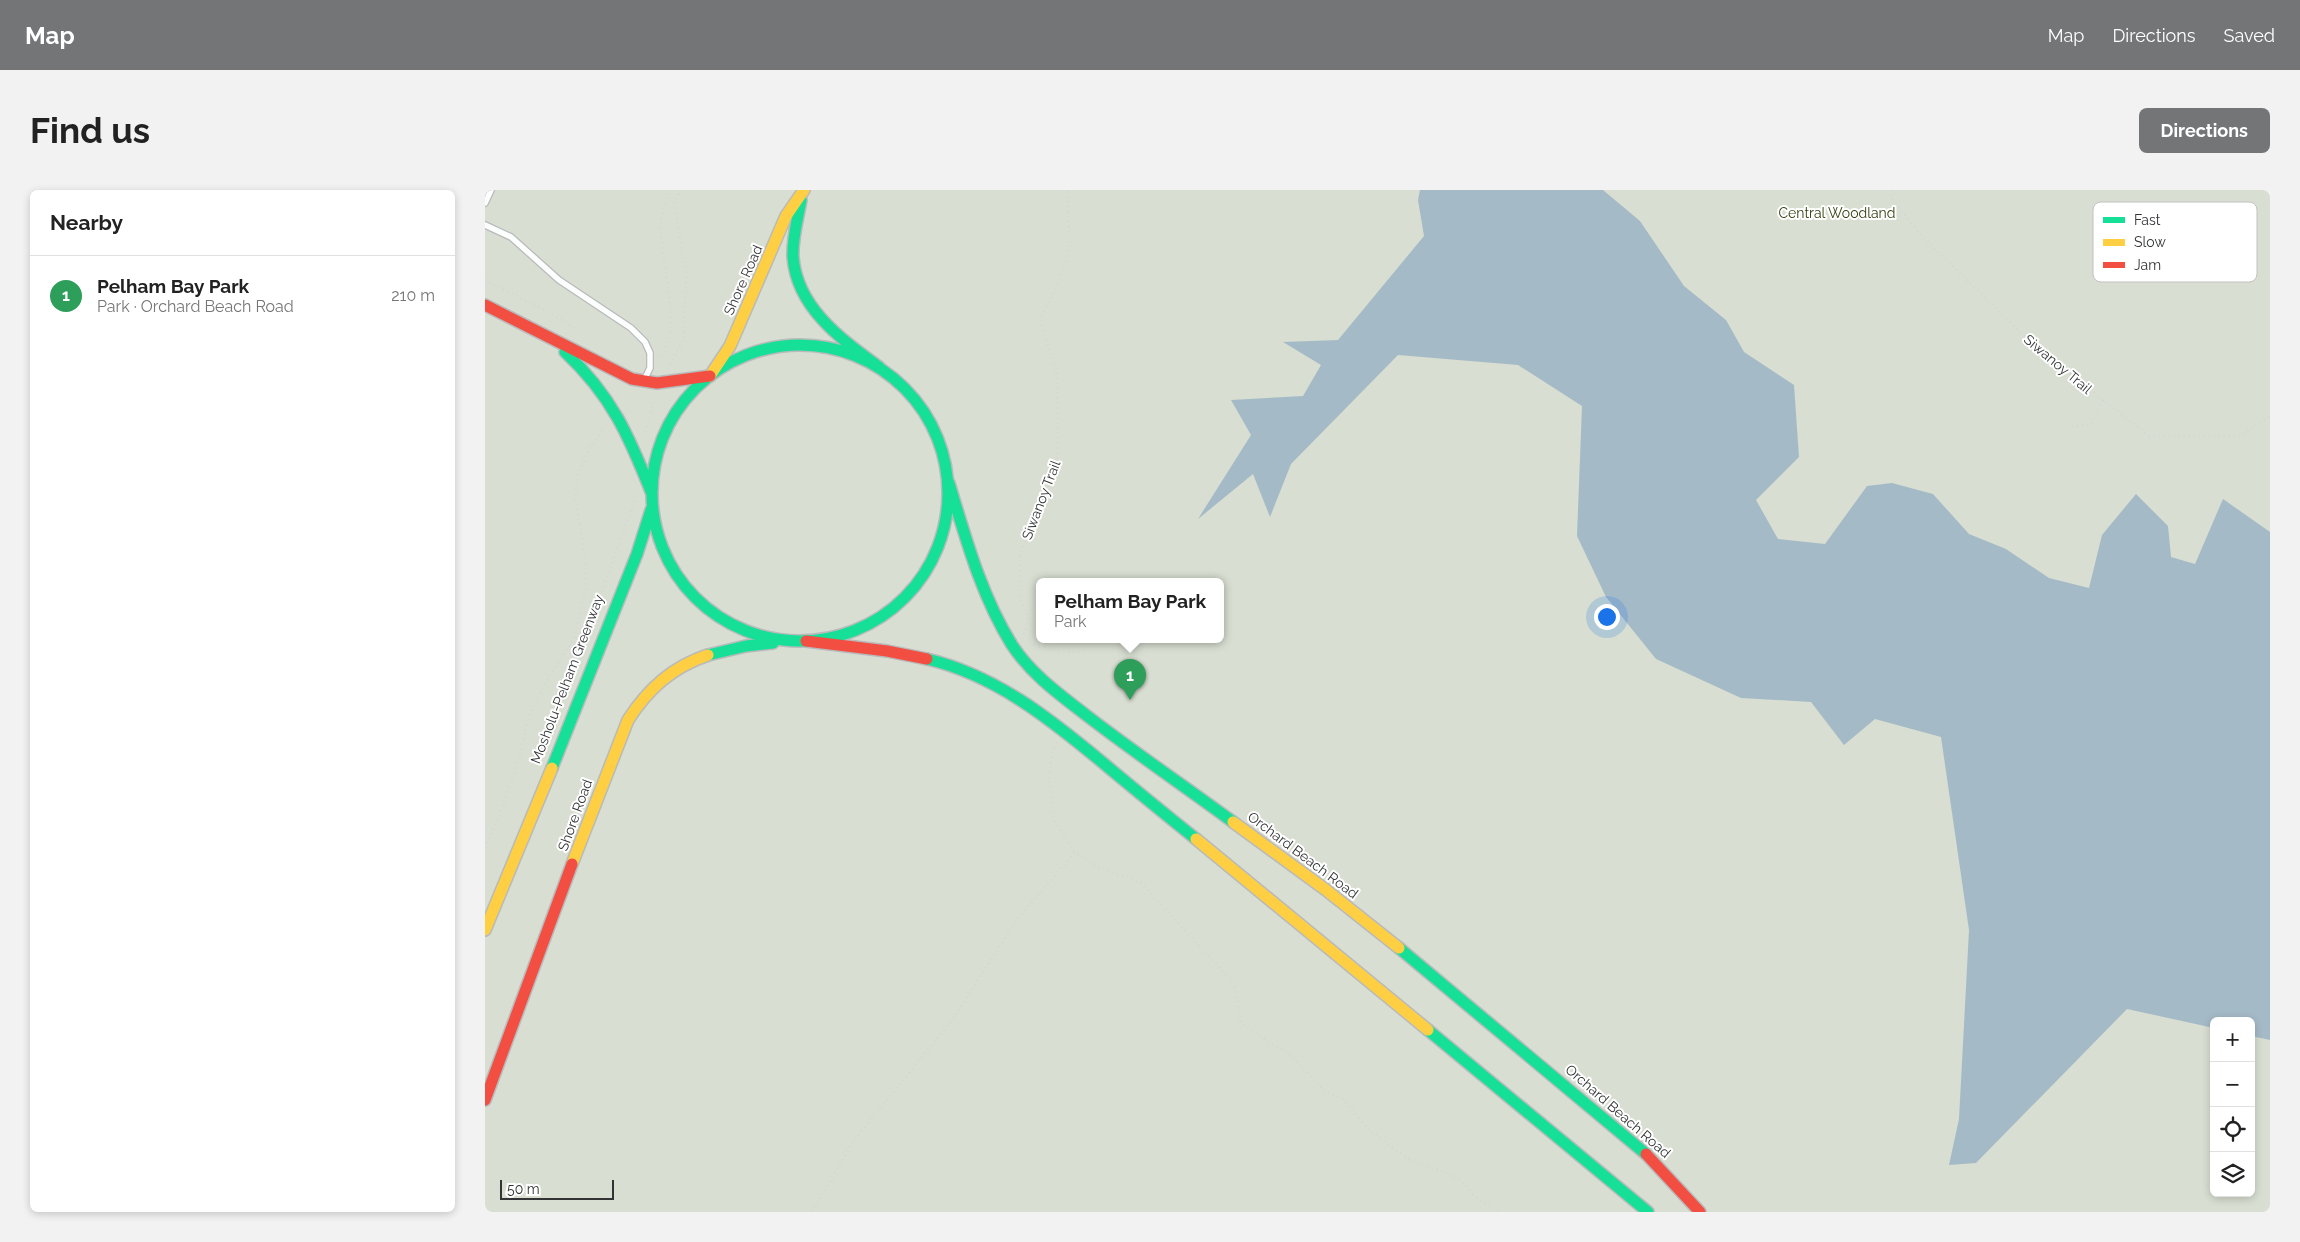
<!DOCTYPE html>
<meta charset="utf-8">
<style>
body{margin:0;font-family:Raleway,sans-serif;background:#f2f2f2;color:#222}
.controls{position:absolute;right:15px;bottom:15px;display:grid;overflow:hidden;border-radius:8px;box-shadow:0 2px 8px #0003}
.controls button{width:45px;height:45px;display:grid;place-items:center;padding:0;border:0;border-bottom:1px solid #e0e0e0;background:#fff;color:#222;font:25px sans-serif}
.scale{position:absolute;left:15px;bottom:12px;width:114px;box-sizing:border-box;padding-left:5px;border:2px solid #323335;border-top:0;font-size:14px;line-height:18px;white-space:nowrap;color:#323335;-webkit-text-stroke:4px #fff;paint-order:stroke}
.you{position:absolute;left:1121px;top:426px;width:18px;height:18px;margin:-12px;border:4px solid #fff;border-radius:50%;background:#1a73e8;box-shadow:0 0 0 8px #1a73e833}
.badge{display:grid;place-items:center;width:32px;height:32px;border-radius:50%;background:#737577;color:#fff;font-size:16px;font-weight:700}
.pin{position:absolute;translate:-50% -41px;filter:drop-shadow(0 1px 2px #0008)}
.pin::after{content:'';position:absolute;top:26px;width:18px;height:15px;background:inherit;clip-path:polygon(0 0,100% 0,50% 100%)}
.popup{position:absolute;left:551px;top:388px;width:188px;height:65px;box-sizing:border-box;display:grid;place-content:center;border-radius:8px;background:#fff;filter:drop-shadow(0 1px 4px #0005);font-size:16px;white-space:nowrap;color:#767676}
.popup b{font-size:19px;color:#222}
.popup::after{content:'';position:absolute;left:50%;top:100%;margin-left:-10px;border:10px solid transparent;border-top-color:#fff}
.list{margin:0;padding:0;list-style:none}
h2{display:flex;justify-content:space-between;align-items:center;height:65px;margin:0;padding:0 20px;font-size:21px}
h2 small{font-size:16px;font-weight:400;color:#767676}
.list li{display:grid;grid-template-columns:32px 1fr auto;gap:15px;align-items:center;box-sizing:border-box;height:80px;padding:0 20px;border-top:1px solid #e0e0e0}
.list b{display:block;font-size:19px;white-space:nowrap}
.list p{margin:0;font-size:16px;white-space:nowrap;color:#767676}
.list em{font-size:16px;font-style:normal;color:#767676}
.icon{flex:none;width:28px;height:28px;fill:none;stroke:currentColor;stroke-width:2;stroke-linecap:round;stroke-linejoin:round}
.map{position:relative;flex:none;width:1785px;height:1022px;overflow:hidden;border-radius:8px}
header{display:flex;align-items:center;gap:30px;box-sizing:border-box;height:70px;padding:0 25px;background:#737577;color:#fff}
header strong{font-size:24px}
nav{display:flex;gap:28px;margin-inline-start:auto;font-size:18px}
.intro{display:flex;align-items:center;justify-content:space-between;box-sizing:border-box;height:120px;padding:0 30px}
h1{margin:0;font-size:35px}
.button{padding:12px 22px;border-radius:8px;background:#737577;color:#fff;font-size:18px;font-weight:700}
main{display:flex;gap:30px;padding:0 30px}
aside{flex:1;background:#fff;border-radius:8px;box-shadow:0 2px 8px #0003}
.map>svg:first-child{display:block}
.green{fill:#d8ded1;fill-rule:evenodd}
.water{fill:#a5bac7}
.lines{fill:none;stroke-linecap:round;stroke-linejoin:round}
.lane-casing{stroke:#b8babc;stroke-width:8}
.fast-casing{stroke:#b8babc;stroke-width:14}
.slow-casing{stroke:#b8babc;stroke-width:14}
.jam-casing{stroke:#b8babc;stroke-width:14}
.path{stroke:#d5d6d6;stroke-width:2.5;stroke-dasharray:1 4;stroke-linecap:butt}
.lane{stroke:#fcfdfd;stroke-width:5.5}
.fast{stroke:#16e098;stroke-width:11}
.slow{stroke:#ffcf43;stroke-width:11}
.jam{stroke:#f24e42;stroke-width:11}
.labels{text-anchor:middle;dominant-baseline:central;stroke-width:4;stroke-linejoin:round;paint-order:stroke}
.park-label{font-size:14px;fill:#324011;stroke:#fff}
.street-label{font-size:14px;fill:#323335;stroke:#fff}
.key{fill:#fff;stroke:#c2c2c2;stroke-width:1}
.key-label{font-size:14px;fill:#323335}
</style>
<header>
<strong>Map</strong>
<nav><a>Map</a><a>Directions</a><a>Saved</a></nav>
</header>
<div class="intro"><h1>Find us</h1><a class="button">Directions</a></div>
<main>
<aside>
<h2>Nearby<small></small></h2>
<ul class="list">
<li><span class="badge" style="background:#2e9e5b">1</span><div><b>Pelham Bay Park</b><p>Park · Orchard Beach Road</p></div><em>210 m</em></li>
</ul>
</aside>
<div class="map">
<svg width="1785" height="1022" viewBox="0 0 1785 1022">
<rect width="100%" height="100%" fill="#edeff1"/>
<path class="green" d="M0,0h1785v1022h-1785zM555,391h180v58h-180zM1729,831h37v172h-37z"/>
<path class="water" d="M935,0h183l37,31 44,65 42,34 18,32 50,33 5,72 -43,43 22,39 47,5 42,-58 25,-3 41,11 36,40 37,15 43,29 40,10 13,-53 34,-41 32,32 3,31 24,7 28,-65 47,33v508l-19,-4v-15h-37v7l-87,-19 -151,154 -27,2 10,-46 10,-189 -28,-193 -66,-18 -31,26 -33,-43 -70,-4 -85,-39 -50,-62 -29,-61 5,-130 -64,-41 -120,-10 -107,109 -21,53 -17,-43 -55,45 53,-84 -20,-35 72,-4 18,-31 -38,-23 55,-2 86,-104 -6,-36z"/>
<g class="lines">
<defs>
<path id="lane" d="M0,13l6,-13
M0,35l26,12 48,43 72,48 14,14 5,11v15l-4,8"/>
<path id="fast" d="M316,10c-3,18 -9,38 -8,57 4,51 48,82 86,110
M167 303a148 148 0 1 1 296 0a148 148 0 1 1-296 0Z
M80,162c47,44 64,84 87,142
M464,293c17,56 32,112 63,162 19,29 47,49 74,70 48,37 98,71 147,107
M223,465l38,-9 27,-3
M442,469c68,16 122,59 175,103 31,26 63,52 94,77
M67,578l85,-214 14,-44
M914,758l247,206
M943,840l220,182"/>
<path id="slow" d="M225,186l20,-30 56,-130 18,-26
M748,632l93,68 73,58
M711,649l232,191
M87,674l56,-144c20,-31 44,-53 80,-65
M0,740l67,-162"/>
<path id="jam" d="M0,115l147,74 25,4 53,-7
M321,451l81,10 40,8
M0,910l87,-236
M1161,964l54,58"/>
</defs>
<use href="#lane" class="lane-casing"/>
<use href="#fast" class="fast-casing"/>
<use href="#slow" class="slow-casing"/>
<use href="#jam" class="jam-casing"/>
<path class="path" d="M1395,0h8
M1406,0l-1,6 27,35 119,117 113,88h91l30,-20
M0,90l60,30 29,18
M176,166c22,-27 -1,-96 0,-129 0,-13 4,-25 9,-37
M185,174l14,-25 2,-67 -12,-70 7,-12
M1587,237l19,-3 12,-24
M160,242l9,-31
M110,420l40,-110
M539,444l4,-17 -9,-21 1,-42 28,-68 10,-31 -1,-83 -14,-41 -2,-15 15,-28 14,-40 -3,-58
M549,455l32,7 20,1
M572,553l-5,12 -3,20 5,45 21,32 24,16 41,14 91,98 6,14 4,29 52,34 30,33 20,9 25,30 28,21 13,9 47,18 13,11 3,6 26,18
M0,658l22,-54 15,-45 6,-31 17,-35 29,-45 12,-50v-24l-11,-69 3,-20 10,-25 16,-23
M327,1022l41,-70 102,-126 61,-95 59,-69"/>
<use href="#lane" class="lane"/>
<use href="#fast" class="fast"/>
<use href="#slow" class="slow"/>
<use href="#jam" class="jam"/>
</g>
<g class="labels">
<g class="park-label">
<text x="1352" y="23">Central Woodland</text>
</g>
<g class="street-label">
<text transform="translate(258 90) rotate(-66)">Shore Road</text>
<text transform="translate(1573 174) rotate(40)">Siwanoy Trail</text>
<text transform="translate(556 310) rotate(-69)">Siwanoy Trail</text>
<text transform="translate(82 489) rotate(-69)">Mosholu-Pelham Greenway</text>
<text transform="translate(90 625) rotate(-70)">Shore Road</text>
<text transform="translate(818 665) rotate(37)">Orchard Beach Road</text>
<text transform="translate(1133 921) rotate(41)">Orchard Beach Road</text>
</g>
</g>
<rect x="1608" y="12" width="164" height="80" rx="8" class="key"/>
<rect x="1618" y="27" width="22" height="6" fill="#16e098"/>
<rect x="1618" y="49" width="22" height="7" fill="#ffcf43"/>
<rect x="1618" y="72" width="22" height="6" fill="#f24e42"/>
<g class="key-label">
<text x="1649" y="35">Fast</text>
<text x="1649" y="57">Slow</text>
<text x="1649" y="80">Jam</text>
</g>
</svg>
<div class="controls">
<button>+</button>
<button>−</button>
<button><svg class="icon" aria-label="locate" viewBox="0 0 24 24"><circle cx="12" cy="12" r="6"/><path d="M12 2v4M12 18v4M2 12h4M18 12h4"/></svg></button>
<button><svg class="icon" aria-label="layers" viewBox="0 0 24 24"><path d="M12 4l9 5-9 5-9-5zM3 14l9 5 9-5"/></svg></button>
</div>
<div class="scale">50 m</div>
<div class="you"></div>
<div class="pin badge" style="left:645px;top:510px;background:#2e9e5b">1</div>
<div class="popup"><b>Pelham Bay Park</b>Park</div>
</div>
</main>
